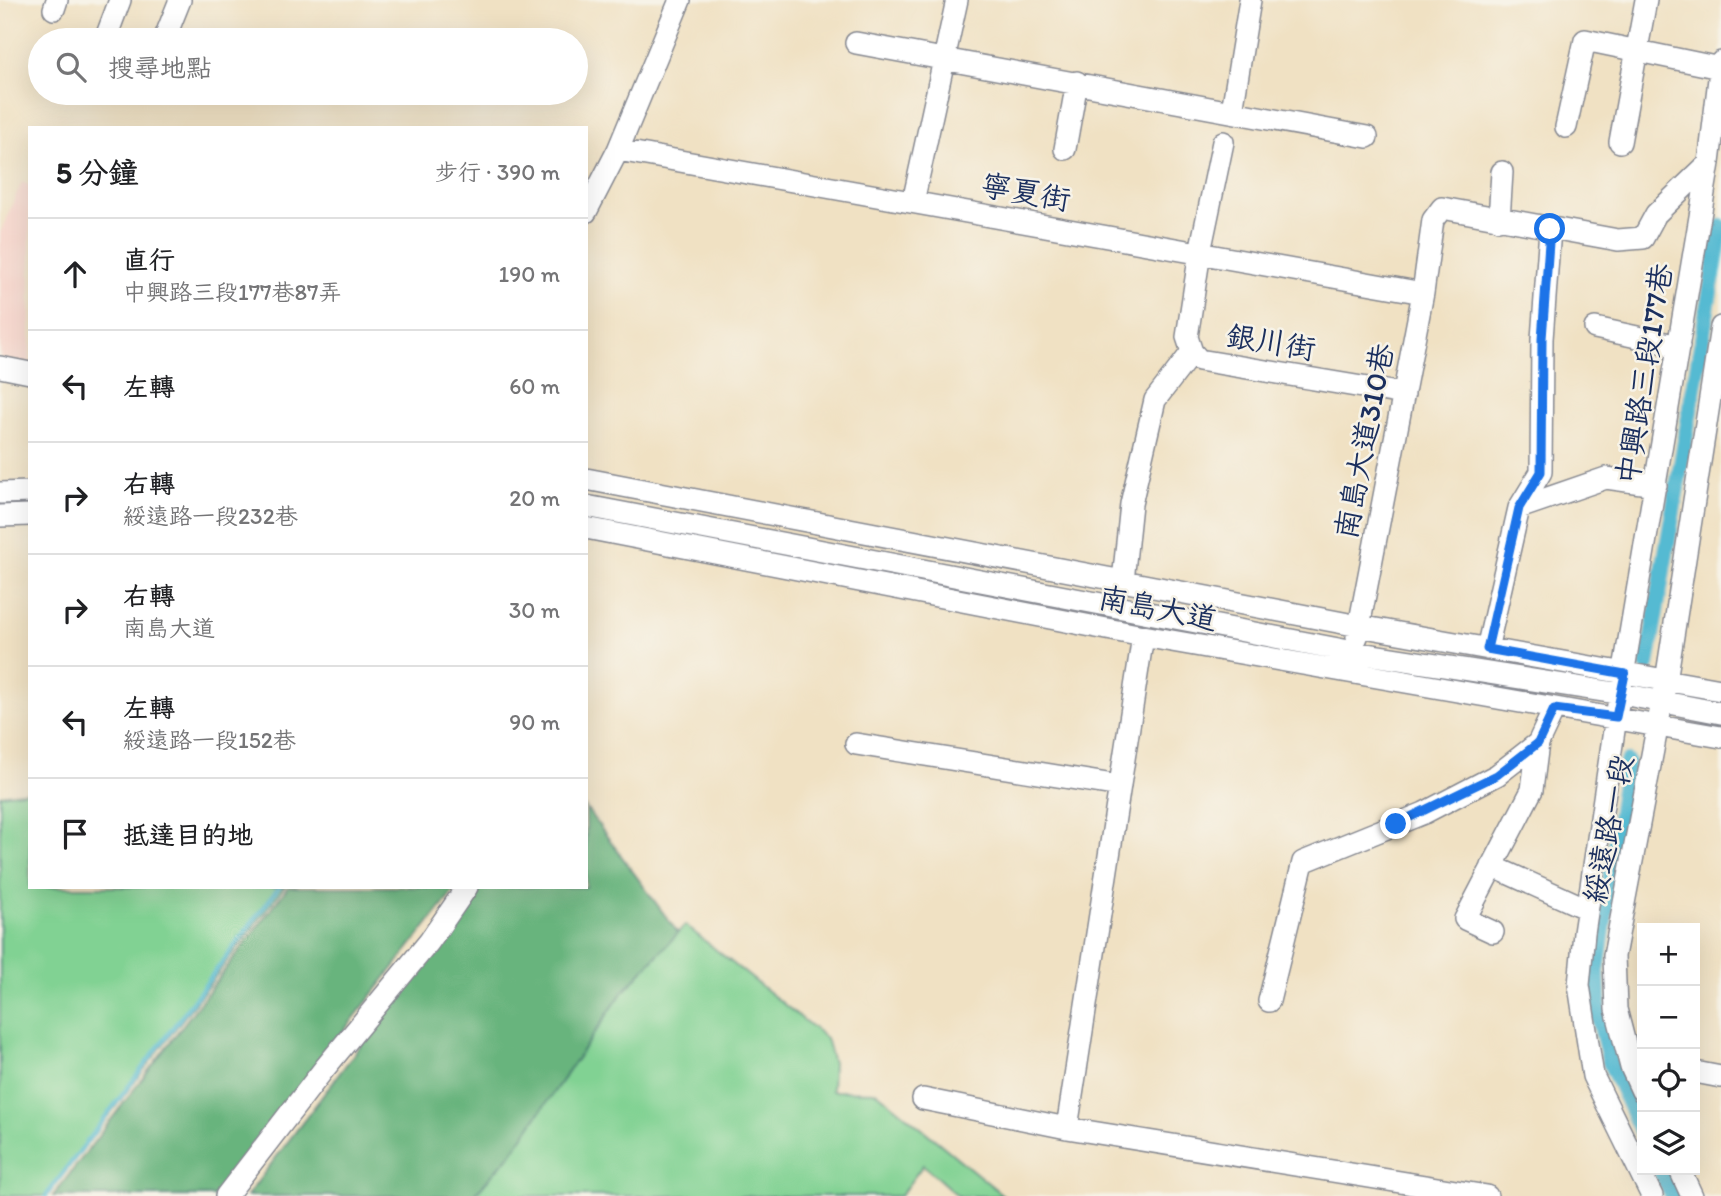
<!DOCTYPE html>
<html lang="zh-TW">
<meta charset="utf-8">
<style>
body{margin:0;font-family:Itim,"LXGW WenKai TC",sans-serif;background:#f2f2f2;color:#202124}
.controls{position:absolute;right:21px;bottom:21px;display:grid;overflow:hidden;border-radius:0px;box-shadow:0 7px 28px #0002}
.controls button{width:63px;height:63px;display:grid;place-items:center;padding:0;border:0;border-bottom:2px solid #e0e0e0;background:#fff;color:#202124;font:35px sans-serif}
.stop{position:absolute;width:21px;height:21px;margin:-16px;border:5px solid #1a73e8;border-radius:50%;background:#fff}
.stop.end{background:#1a73e8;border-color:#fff;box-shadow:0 2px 7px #0008}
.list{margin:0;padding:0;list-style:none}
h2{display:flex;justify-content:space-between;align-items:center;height:91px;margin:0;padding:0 28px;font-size:30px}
h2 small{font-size:23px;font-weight:400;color:#757577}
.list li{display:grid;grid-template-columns:46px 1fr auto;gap:21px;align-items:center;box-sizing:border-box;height:112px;padding:0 28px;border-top:2px solid #e0e0e0}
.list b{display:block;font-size:26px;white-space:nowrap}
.list p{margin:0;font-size:23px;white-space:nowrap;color:#757577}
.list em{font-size:23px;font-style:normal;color:#757577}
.icon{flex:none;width:38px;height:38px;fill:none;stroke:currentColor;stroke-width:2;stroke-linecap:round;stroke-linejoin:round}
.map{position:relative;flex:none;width:1721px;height:1196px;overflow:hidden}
.search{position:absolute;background:#fff;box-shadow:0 7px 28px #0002;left:28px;top:28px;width:560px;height:77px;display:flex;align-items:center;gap:18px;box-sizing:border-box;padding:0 24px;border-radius:38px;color:#757577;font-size:26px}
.panel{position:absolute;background:#fff;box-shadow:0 7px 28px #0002;left:28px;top:126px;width:560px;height:763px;border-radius:0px}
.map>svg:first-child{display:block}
.built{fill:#f7d1c8}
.green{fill:#81d293;stroke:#4e8078;stroke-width:2}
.forest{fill:#68b47d;stroke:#42726e;stroke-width:2}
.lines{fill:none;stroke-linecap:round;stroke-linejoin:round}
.stream{stroke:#54bad2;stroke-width:4.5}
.canal{stroke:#54bad2;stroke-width:16}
.minor-casing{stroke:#868890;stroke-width:24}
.minor{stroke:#fff;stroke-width:21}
.route{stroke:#1a73e8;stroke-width:9}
.labels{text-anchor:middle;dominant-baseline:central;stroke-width:5;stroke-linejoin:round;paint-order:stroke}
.street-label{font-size:30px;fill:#1b2f5e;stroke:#f7f3e8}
</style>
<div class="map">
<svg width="1721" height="1196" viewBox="0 0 1721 1196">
<rect width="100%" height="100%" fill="#f7f3e8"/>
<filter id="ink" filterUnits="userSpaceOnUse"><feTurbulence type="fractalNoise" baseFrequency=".0143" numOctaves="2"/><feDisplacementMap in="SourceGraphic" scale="14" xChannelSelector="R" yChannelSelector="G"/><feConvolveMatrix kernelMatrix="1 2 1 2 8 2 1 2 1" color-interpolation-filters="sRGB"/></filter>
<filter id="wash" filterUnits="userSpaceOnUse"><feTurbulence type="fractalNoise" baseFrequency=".00686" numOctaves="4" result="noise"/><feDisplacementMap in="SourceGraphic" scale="28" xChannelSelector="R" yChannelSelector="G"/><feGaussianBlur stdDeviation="1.57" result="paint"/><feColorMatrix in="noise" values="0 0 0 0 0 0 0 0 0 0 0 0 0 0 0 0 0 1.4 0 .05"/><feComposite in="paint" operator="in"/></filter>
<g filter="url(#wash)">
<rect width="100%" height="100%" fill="#f0e1c3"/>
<path class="built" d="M22,182l8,4v177l-30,-5v-125z"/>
<path class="green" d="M30,791v96h254l-237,309h-47v-401z
M685,925l141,113 7,25 -1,28 45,1 127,104h-46l-35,-31 -23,31h-427l38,-42 111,-161z"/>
<path class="forest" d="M586,808l92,125 -56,60 -111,161 -38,42h-226l233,-309h106z
M288,887h169l-243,309h-161z"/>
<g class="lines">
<path class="stream" d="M46,1196l233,-309"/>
<path class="canal" d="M1647,665l74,-438
M1627,762l-30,209 2,48 11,44 32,70
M1660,1170l12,26"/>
</g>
</g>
<g filter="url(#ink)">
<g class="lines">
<defs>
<path id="minor" d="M54,9l3,-9
M105,40l15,-40
M164,40l16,-40
M856,43l511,94
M1232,111l18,-111
M1566,127l19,-87 135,28
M1223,142l-23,110 -13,85 5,15 7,8 205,34
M1620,142l26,-142
M1065,149l12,-67
M618,150l805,143
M913,202l44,-202
M586,212l32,-62 62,-150
M1499,220l3,-48
M1595,328l84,18
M0,367l30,6
M586,479l773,147 362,64
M0,493l30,-1
M586,506l768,146 268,42 99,19
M1519,508l87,-30 50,7
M0,516l30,-1
M586,528l557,108 578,101
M1123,581l8,-77 24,-104 37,-48
M1357,637l66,-344 10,-73 9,-12 176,32 25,-2 13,-24 53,-51
M1487,649l32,-141 22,-36 1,-133 8,-110
M856,744l264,42
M1492,866l95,43
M1493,932l-28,-13 67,-129 6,-47
M1269,1001l34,-139 121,-49 73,-38 41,-32 16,-34
M1695,1072l26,5
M1642,1091l-11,-24 -15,-58 -2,-53 52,-275 55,-354
M923,1099l144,29 420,68
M1067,1128l76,-492
M1680,1170l12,26
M226,1196l98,-127 105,-127 38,-55
M1652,1196l-59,-120 -14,-91 5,-52 32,-216 93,-554 12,-101"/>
</defs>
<use href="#minor" class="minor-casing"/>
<use href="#minor" class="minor"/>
</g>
</g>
<g class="lines" filter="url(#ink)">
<path class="route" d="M1396,824l101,-49 41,-32 16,-34 62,8 9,-43 -138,-25 32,-141 22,-36 1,-133 8,-110"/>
</g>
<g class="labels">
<g class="street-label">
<text transform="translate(1026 192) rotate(10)">寧夏街</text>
<text transform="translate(1271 342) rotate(9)">銀川街</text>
<text transform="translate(1644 374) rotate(-81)">中興路三段177巷</text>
<text transform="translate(1364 441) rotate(-79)">南島大道310巷</text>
<text transform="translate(1158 608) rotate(11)">南島大道</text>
<text transform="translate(1608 829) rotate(-79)">綏遠路一段</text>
</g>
</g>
</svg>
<div class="controls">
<button>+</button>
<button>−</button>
<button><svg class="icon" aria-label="locate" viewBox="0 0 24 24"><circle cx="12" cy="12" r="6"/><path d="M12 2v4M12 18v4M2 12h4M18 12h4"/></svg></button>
<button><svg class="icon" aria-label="layers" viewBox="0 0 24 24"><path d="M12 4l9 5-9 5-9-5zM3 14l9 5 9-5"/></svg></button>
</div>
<div class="stop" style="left:1550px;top:229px"></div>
<div class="stop end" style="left:1396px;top:824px"></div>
<div class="search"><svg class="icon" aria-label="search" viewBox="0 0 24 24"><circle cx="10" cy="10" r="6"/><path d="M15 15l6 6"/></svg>搜尋地點</div>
<section class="panel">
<h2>5 分鐘<small>步行 · 390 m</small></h2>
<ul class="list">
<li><svg class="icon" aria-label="ahead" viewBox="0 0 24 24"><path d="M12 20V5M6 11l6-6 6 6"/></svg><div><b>直行</b><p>中興路三段177巷87弄</p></div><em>190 m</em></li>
<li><svg class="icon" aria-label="left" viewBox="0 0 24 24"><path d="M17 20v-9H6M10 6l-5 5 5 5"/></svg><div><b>左轉</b></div><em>60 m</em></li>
<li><svg class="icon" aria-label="right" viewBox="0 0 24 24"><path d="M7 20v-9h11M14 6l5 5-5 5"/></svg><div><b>右轉</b><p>綏遠路一段232巷</p></div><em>20 m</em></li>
<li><svg class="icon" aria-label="right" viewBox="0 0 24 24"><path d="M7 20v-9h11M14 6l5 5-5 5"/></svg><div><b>右轉</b><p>南島大道</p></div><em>30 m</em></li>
<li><svg class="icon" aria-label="left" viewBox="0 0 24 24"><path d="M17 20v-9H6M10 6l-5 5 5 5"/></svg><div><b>左轉</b><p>綏遠路一段152巷</p></div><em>90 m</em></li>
<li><svg class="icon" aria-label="arrive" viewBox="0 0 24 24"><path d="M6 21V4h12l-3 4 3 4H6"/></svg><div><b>抵達目的地</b></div></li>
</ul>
</section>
</div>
